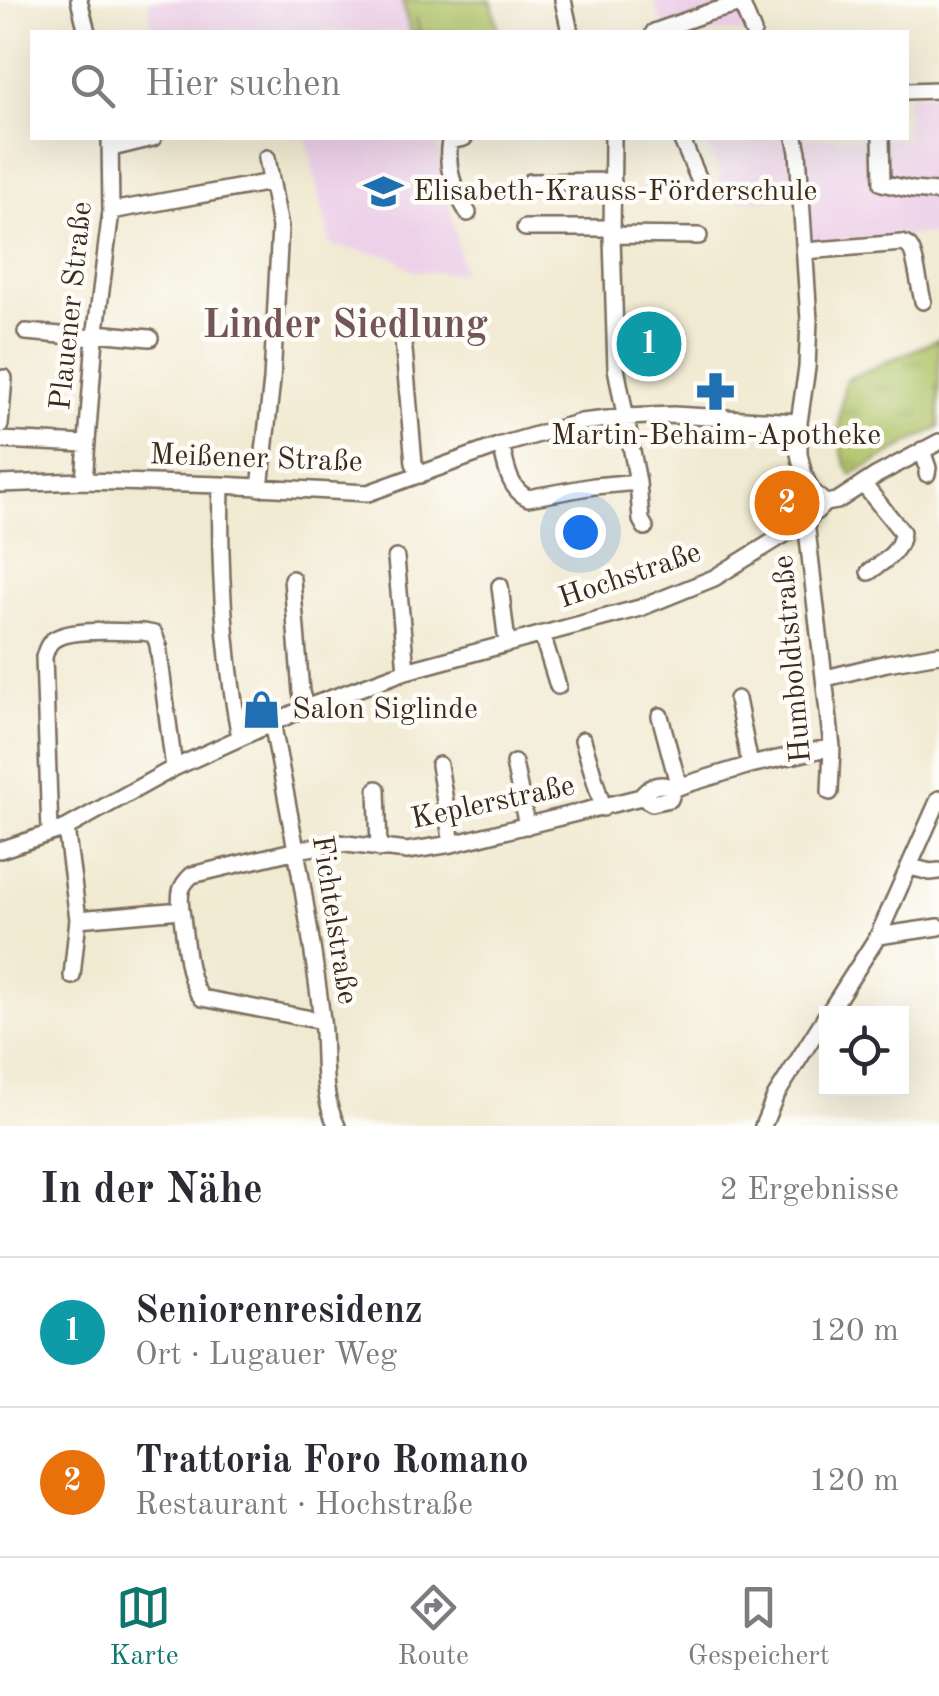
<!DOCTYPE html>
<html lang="de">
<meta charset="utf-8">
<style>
body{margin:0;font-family:"Old Standard TT",serif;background:#f2f2f3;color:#2b2b33}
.controls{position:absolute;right:30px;bottom:30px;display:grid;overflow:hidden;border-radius:0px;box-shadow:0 10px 40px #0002}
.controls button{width:90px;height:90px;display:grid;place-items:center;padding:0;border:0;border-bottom:2px solid #e1e1e2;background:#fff;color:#2b2b33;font:50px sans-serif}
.you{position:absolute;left:580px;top:532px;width:35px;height:35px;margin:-25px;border:8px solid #fff;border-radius:50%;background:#1a73e8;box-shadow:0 0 0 15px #1a73e833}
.badge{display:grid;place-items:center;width:65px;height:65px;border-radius:50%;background:#0f766e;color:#fff;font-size:32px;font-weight:700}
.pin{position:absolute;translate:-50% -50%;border:5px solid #fff;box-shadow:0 2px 10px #0006}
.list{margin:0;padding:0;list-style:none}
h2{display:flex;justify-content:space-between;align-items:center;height:130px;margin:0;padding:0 40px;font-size:42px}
h2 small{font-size:32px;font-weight:400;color:#7c7c81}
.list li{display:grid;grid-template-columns:65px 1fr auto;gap:30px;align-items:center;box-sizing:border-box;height:150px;padding:0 40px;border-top:2px solid #e1e1e2}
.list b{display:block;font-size:38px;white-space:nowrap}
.list p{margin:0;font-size:32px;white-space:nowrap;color:#7c7c81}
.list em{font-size:32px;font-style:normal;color:#7c7c81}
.icon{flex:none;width:55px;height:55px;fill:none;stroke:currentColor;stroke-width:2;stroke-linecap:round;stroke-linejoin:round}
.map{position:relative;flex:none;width:939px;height:1126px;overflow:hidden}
.search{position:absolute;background:#fff;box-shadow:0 10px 40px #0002;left:30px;right:30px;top:30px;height:110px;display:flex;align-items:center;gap:25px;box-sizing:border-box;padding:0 35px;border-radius:0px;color:#7c7c81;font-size:38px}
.sheet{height:430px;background:#fff}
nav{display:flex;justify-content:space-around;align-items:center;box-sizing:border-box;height:140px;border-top:2px solid #e1e1e2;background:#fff;font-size:28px;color:#7c7c81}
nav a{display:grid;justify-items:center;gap:5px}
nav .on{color:#0f766e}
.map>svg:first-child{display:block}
.built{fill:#edd1e9}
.park{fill:url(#park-tufts);stroke:#757642;stroke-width:2.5}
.pitch{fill:#afc266;stroke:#757642;stroke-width:2.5}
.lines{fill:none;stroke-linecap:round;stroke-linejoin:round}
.minor-casing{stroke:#7b6d5d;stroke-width:20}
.minor{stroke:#fff;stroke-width:15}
.labels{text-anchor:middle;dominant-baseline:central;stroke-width:9;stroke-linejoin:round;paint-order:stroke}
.poi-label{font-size:30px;fill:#3b2a1e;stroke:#fdfcf7;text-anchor:start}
.street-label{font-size:30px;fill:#3b2a1e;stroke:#fdfcf7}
.district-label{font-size:40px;font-weight:bold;fill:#735555;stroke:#fdfcf7}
</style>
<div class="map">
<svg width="939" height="1126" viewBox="0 0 939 1126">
<defs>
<pattern id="park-tufts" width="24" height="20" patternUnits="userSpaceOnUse" patternTransform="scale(2.5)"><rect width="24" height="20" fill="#afc266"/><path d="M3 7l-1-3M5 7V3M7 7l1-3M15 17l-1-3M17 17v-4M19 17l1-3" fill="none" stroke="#909e53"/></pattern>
</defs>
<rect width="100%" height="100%" fill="#fdfcf7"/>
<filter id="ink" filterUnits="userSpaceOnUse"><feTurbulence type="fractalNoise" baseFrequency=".01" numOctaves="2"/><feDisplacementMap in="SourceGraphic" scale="20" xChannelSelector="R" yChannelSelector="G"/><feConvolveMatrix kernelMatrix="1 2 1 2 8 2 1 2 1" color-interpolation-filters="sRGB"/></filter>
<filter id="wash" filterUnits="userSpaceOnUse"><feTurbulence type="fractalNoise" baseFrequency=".0048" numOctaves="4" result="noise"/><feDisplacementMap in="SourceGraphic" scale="40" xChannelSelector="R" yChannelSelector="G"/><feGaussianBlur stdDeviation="2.25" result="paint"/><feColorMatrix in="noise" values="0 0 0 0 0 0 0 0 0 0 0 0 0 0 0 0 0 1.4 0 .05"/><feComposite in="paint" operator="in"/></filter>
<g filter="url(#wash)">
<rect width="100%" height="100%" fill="#f1ead2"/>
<path class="built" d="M148,0h345l8,32h-349z
M653,0h89l13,32h-90z
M939,93v141l-132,8 -4,-43 -87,1 4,-28 -15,-34h201l1,-44z
M306,138h130l27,135 -49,-2 -23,-15 -60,-10z"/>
<path class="park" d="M939,339v88l-88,48c-19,-35 -11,-57 -6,-95z"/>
<path class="pitch" d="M402,0h89l8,32h-79l-4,-15 3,15h-9z"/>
</g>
<g filter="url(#ink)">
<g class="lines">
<defs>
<path id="minor" d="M79,0l8,32
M563,0l7,32
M740,0l13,32
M654,32l53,-19 34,-9
M906,91l33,-1
M464,138l-14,3c-5,27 4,49 18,72
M613,138l-1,100 4,130 22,114 3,38 4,7
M681,138l20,46
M795,138l3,14 11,168 -2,48 -8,54v32l5,21 7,15 14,13
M881,138l1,45 31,7 23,2
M112,148l41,-10
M530,182l83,-1
M111,211l160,-29
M525,228h87
M612,235l87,1
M805,251l97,-8c3,1 6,2 8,5 5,5 10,42 13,53
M406,326l-3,13 11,124 6,12
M26,332l69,6
M96,333l54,5
M0,425l4,-47
M0,440l86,4
M501,445c5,19 7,44 27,53l66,-12 44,-4
M922,450l6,18 -1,6
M84,481l11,-143 16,-127 -1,-73
M0,484l84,-3 137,4 147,8 133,-48 80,-23 44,-5 48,-2 126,7
M863,484l39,48c-1,20 -18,29 -33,40
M221,485c-2,84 3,169 19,252
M260,488l12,-108 8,-153 -13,-69
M806,521l26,226 -2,45
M396,558l10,113
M292,579l9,113 4,16
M500,586l7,57
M542,634l16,52
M826,678l61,-15 52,-9
M737,699l13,66
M660,716l19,71
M272,722c19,99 38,198 50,298 4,35 -2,74 15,106
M583,740l20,68
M514,763l13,63
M439,765l13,79
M377,789l2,60
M641,797c9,-12 19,-15 33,-9
M66,828l12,91 -6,57
M50,832l-6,-175c2,-6 3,-11 7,-15 14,-15 71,-10 92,-10l11,2 4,11 16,123
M0,850l66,-22 108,-60 131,-60 101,-37 234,-63 74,-30 92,-57 19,-18 12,-2 40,-26 62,-33
M911,867l19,5 9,-1
M181,910c4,24 5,71 21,88l120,23
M78,919l103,-9c-2,-17 -1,-24 11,-35l105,-25 41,-7 69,8 45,-7 189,-47 11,6 18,-4 4,-11 76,-23 82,-18
M878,936l61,-9
M828,1014l50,-78 61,-137
M763,1126l12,-29 51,-81"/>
</defs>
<use href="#minor" class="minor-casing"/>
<use href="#minor" class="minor"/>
</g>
</g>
<defs>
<symbol id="school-bare" viewBox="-9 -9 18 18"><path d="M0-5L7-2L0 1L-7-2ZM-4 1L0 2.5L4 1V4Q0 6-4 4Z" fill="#1f6fb2" stroke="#fdfcf7" stroke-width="2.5" paint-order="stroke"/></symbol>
<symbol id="pharmacy-bare" viewBox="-9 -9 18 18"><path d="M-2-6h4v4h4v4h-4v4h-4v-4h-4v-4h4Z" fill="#1f6fb2" stroke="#fdfcf7" stroke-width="2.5" paint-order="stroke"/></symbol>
<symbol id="shop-bare" viewBox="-9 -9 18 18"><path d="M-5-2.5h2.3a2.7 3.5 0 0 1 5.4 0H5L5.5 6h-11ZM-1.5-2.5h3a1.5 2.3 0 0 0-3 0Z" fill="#1f6fb2" stroke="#fdfcf7" stroke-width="2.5" paint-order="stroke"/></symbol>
</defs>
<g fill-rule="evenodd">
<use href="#school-bare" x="356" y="164" width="55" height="55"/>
<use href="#pharmacy-bare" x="688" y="364" width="55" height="55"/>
<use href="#shop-bare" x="234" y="682" width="55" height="55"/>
</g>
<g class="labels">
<g class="poi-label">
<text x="413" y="192">Elisabeth-Krauss-Förderschule</text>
<text x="716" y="436" text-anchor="middle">Martin-Behaim-Apotheke</text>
<text x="292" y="710">Salon Siglinde</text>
</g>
<g class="street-label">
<text transform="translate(72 306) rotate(-84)">Plauener Straße</text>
<text transform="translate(256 459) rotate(2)">Meißener Straße</text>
<text transform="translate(630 576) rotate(-19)">Hochstraße</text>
<text transform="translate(793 659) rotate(-95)">Humboldtstraße</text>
<text transform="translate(493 803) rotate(-12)">Keplerstraße</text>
<text transform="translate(334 920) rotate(81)">Fichtelstraße</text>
</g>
<g class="district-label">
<text x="345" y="327">Linder Siedlung</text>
</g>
</g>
</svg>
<div class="controls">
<button><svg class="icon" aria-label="locate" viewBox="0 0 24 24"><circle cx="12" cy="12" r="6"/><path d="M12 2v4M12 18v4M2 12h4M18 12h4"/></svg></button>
</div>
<div class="you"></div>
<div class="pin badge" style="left:649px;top:344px;background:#0f9aa8">1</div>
<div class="pin badge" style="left:787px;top:503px;background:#e8710a">2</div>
<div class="search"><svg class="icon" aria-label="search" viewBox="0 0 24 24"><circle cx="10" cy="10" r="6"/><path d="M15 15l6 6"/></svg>Hier suchen</div>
</div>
<section class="sheet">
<h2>In der Nähe<small>2 Ergebnisse</small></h2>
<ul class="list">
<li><span class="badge" style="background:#0f9aa8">1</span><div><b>Seniorenresidenz</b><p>Ort · Lugauer Weg</p></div><em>120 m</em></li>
<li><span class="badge" style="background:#e8710a">2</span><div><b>Trattoria Foro Romano</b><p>Restaurant · Hochstraße</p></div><em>120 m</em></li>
</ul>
</section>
<nav>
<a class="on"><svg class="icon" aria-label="map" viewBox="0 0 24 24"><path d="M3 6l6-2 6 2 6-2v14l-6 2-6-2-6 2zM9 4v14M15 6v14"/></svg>Karte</a>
<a><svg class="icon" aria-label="directions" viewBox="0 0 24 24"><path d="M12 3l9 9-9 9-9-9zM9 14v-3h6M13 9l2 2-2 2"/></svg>Route</a>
<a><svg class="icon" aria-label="saved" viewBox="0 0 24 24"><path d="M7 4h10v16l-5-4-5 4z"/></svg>Gespeichert</a>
</nav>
